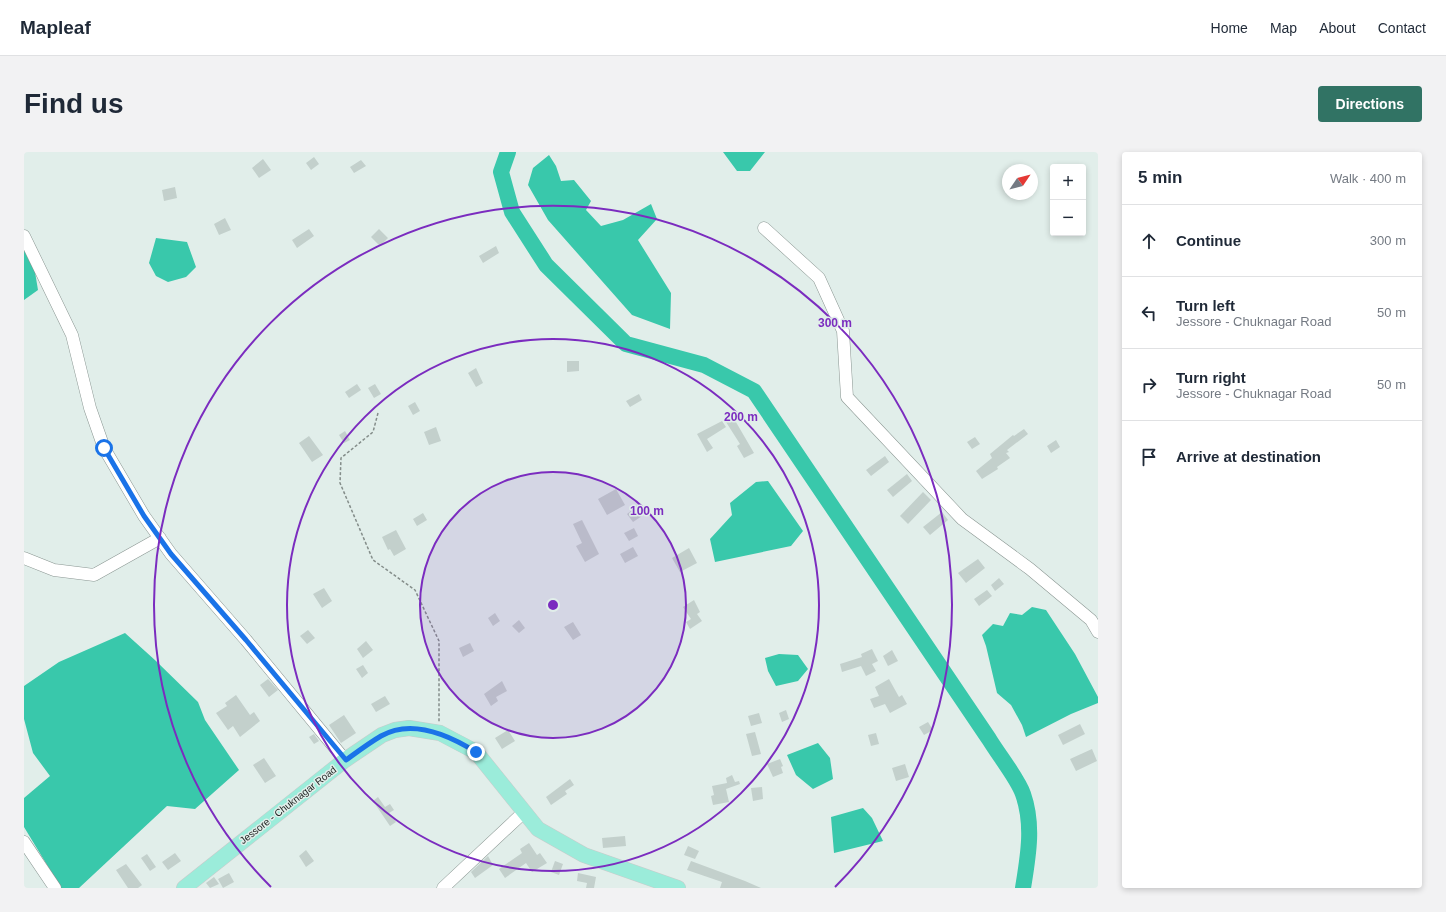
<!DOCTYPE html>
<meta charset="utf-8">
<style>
body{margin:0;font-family:Helvetica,sans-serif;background:#f2f2f3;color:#1f2937}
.controls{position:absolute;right:12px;top:12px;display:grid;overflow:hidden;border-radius:4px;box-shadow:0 2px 6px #0003}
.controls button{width:36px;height:36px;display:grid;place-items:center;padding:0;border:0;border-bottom:1px solid #e0e1e3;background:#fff;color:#1f2937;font:20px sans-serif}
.compass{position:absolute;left:978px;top:12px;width:36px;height:36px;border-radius:50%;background:#fff;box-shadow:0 2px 6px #0003;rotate:55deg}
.stop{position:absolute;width:12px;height:12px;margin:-9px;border:3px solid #1a73e8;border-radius:50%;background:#fff}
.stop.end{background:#1a73e8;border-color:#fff;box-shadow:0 1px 4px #0008}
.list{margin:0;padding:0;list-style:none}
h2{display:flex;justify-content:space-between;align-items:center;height:52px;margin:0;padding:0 16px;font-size:17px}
h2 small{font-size:13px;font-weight:400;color:#747a83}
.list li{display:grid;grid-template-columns:26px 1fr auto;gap:12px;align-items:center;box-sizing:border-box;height:72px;padding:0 16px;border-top:1px solid #e0e1e3}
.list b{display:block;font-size:15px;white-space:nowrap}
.list p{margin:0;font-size:13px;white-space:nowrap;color:#747a83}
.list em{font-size:13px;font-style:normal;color:#747a83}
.icon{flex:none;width:22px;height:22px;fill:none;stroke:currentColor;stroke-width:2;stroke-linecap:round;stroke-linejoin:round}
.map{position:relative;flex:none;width:1074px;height:736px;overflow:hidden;border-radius:4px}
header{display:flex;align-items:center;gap:24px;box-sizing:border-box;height:56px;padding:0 20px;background:#fff;border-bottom:1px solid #e0e1e3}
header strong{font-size:19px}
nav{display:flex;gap:22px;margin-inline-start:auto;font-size:14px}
.intro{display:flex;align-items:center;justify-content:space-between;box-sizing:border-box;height:96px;padding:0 24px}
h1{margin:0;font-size:28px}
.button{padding:10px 18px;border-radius:4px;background:#317364;color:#fff;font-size:14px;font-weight:700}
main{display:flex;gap:24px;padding:0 24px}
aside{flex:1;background:#fff;border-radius:4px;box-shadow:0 2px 6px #0003}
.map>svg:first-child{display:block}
.water{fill:#39c8ab}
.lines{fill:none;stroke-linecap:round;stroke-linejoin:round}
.river{stroke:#39c8ab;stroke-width:16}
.building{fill:#c3d0cc}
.minor-casing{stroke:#8a9692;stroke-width:13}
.major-casing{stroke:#cacbcb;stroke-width:16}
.path{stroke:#848d8a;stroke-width:1.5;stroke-dasharray:3 2;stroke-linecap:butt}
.minor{stroke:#fff;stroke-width:12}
.major{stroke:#9becda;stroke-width:15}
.route{stroke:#1a73e8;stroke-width:5}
.ring{fill:none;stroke:#7b2cbf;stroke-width:2}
.labels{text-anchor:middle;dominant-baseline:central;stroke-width:3;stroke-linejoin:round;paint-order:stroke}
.street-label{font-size:10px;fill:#232826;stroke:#e1eeea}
.centre{fill:#7b2cbf;stroke:#e1eeea;stroke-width:2}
.ring-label{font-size:12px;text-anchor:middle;font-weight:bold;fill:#7b2cbf;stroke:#e1eeea;stroke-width:3;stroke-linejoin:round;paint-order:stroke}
</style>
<header>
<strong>Mapleaf</strong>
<nav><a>Home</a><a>Map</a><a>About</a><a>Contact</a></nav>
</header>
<div class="intro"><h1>Find us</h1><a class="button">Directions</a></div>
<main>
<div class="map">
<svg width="1074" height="736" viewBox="0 0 1074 736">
<rect width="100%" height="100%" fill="#e1eeea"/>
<path class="water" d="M699,0h42l-15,19h-13z
M525,3l7,11 5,15 13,-1 17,21 -5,9 15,16 22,-6 28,-16 6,15 -19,21 33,53 -1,36 -38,-14 -84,-95 -20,-35 5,-17z
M132,86l31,4 9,25 -10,10 -18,5 -12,-6 -7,-13z
M0,98l10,16 4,24 -14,10z
M744,329l35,50 -12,15 -76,16 -5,-23 22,-24 -2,-12 26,-21z
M1008,455l14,3 29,44 23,43v6l-27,11 -45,23 -4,-12 -11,-20 -14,-12 -11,-47 -4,-11 11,-11 10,2 7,-13 12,2z
M101,481l31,28 42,41 7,18 34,50 -44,39 -28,-3 -88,82h-18l-37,-61v-29l26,-22 -17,-23 -9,-34v-33l35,-24z
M755,502l19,1 10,14 -10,12 -22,5 -8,-15 -3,-13z
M794,591l12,15 3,21 -20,10 -17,-14 -9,-20z
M839,656l9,10 11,23 -49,12 -3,-36z"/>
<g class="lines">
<path class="river" d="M484,0l-7,20 11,40 34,53 80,79 78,21 50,26 235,348c9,15 29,40 34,55 11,31 5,63 0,94"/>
</g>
<path class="building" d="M290,5l5,7 -8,6 -5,-7z
M239,7l8,11 -12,8 -7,-10z
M337,8l5,6 -12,7 -4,-6z
M151,35l2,11 -13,3 -2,-11z
M201,66l6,12 -12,5 -5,-11z
M285,77l5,7 -17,12 -5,-8z
M355,77l9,9 -8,8 -9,-9z
M472,94l3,7 -16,10 -4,-7z
M543,209h12v10l-12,1z
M452,216l7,15 -7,4 -8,-14z
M333,232l4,6 -12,8 -4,-6z
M351,232l6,10 -7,4 -6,-10z
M615,242l3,6 -12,7 -4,-6z
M391,250l5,9 -7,4 -5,-9z
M709,265l21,36 -10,5 -7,-12 3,-2 -14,-22z
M698,269l4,6 -19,12 6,9 -6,4 -10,-18z
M412,275l5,14 -12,4 -5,-13z
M1000,277l4,5 -21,16 2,2 -3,1 4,5 -13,9 1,2 -16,10 -6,-8 16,-13 -2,-4 23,-19 1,1z
M321,279l5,9 -6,3 -5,-8z
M285,284l14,19 -11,7 -13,-19z
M951,285l5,7 -8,5 -5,-7z
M1032,288l4,7 -9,6 -4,-7z
M861,304l4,6 -18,14 -5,-6z
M883,322l5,7 -19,16 -6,-7z
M592,337l9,16 -18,10 -9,-16z
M899,340l8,8 -23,24 -8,-8z
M612,355l6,9 -9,6 -6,-8z
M918,360l6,8 -18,15 -7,-8z
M399,361l4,7 -10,6 -4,-7z
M558,368l17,34 -14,8 -9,-16 6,-3 -9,-19z
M610,376l4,8 -9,5 -5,-8z
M372,378l10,19 -12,7 -4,-7 -2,1 -6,-13z
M609,395l5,9 -13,7 -5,-9z
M665,396l8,15 -17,9 -8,-14z
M954,407l7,9 -19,15 -8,-10z
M975,426l5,6 -9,7 -4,-6z
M300,436l8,13 -10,7 -9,-14z
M963,438l5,6 -13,10 -5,-7z
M670,448l6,12 -3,2 5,7 -12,8 -4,-7 5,-3 -8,-12z
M471,461l5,8 -7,5 -5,-8z
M495,468l6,8 -6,5 -7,-7z
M549,470l8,13 -8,5 -9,-13z
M284,478l7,8 -8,6 -7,-8z
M342,489l7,9 -10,8 -6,-9z
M446,491l4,8 -11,6 -4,-9z
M848,497l6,12 -6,3 4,7 -10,5 -5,-10 -19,6 -2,-8 22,-7 -1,-3z
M868,498l6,11 -10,5 -5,-10z
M339,513l5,8 -6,5 -6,-9z
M244,527l10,11 -9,7 -9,-12z
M865,527l10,18 3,-2 5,9 -17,9 -5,-9 -11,4 -4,-9 9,-3 -4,-9z
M478,529l5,10 -11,6 2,4 -7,5 -7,-12z
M212,543l14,20 4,-3 6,9 -20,16 -7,-11 -5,4 -12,-17 11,-7 -2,-3z
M361,544l5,8 -14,8 -5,-8z
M762,558l3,9 -7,3 -3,-9z
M735,561l3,10 -11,3 -3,-10z
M320,563l12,18 -15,10 -12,-18z
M904,570l5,8 -9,5 -5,-8z
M1056,572l5,10 -22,11 -5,-10z
M484,578l7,11 -13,8 -7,-11z
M731,580l6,22 -9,2 -6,-22z
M852,581l3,11 -8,2 -3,-11z
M290,582l5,7 -5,3 -5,-7z
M1068,597l5,12 -21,10 -6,-12z
M240,606l12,18 -11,7 -12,-18z
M756,607l3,7 -2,1 2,6 -10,4 -6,-13z
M881,612l4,13 -13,4 -4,-13z
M708,623l3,7 4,-1 1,3 -14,5 3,13 -16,3 -2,-9 3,-1 -2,-9 15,-3 -1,-5z
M546,627l4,6 -9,6 2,3 -16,11 -5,-8z
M738,635l1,12 -10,2 -2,-13z
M354,645l7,10 5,-3 4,6 -5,3 7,9 -6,4 -17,-25z
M601,684l1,10 -23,2 -1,-10z
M505,691l8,12 3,-2 7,10 -15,9 -6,-9 -21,15 -6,-9 23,-16 -2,-4z
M664,694l11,5 -4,8 -11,-4z
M282,698l8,11 -8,6 -7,-11z
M151,701l6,8 -13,9 -6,-8z
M123,702l9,13 -6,4 -9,-13z
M464,704l5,9 -18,13 -4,-6z
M531,709l8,3 -4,11 -8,-3z
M667,709l54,20 16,7h-41l2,-6 -35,-12z
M102,712l16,21 -4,3h-10l-12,-18z
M205,721l5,9 -11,6 -5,-9z
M554,721l18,4 -2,11h-8l1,-5 -10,-2z
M190,725l5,7 -9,4 -4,-5z"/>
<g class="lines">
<defs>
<path id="minor" d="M740,76l55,50 24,53 4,66 115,122 68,50 61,51 7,12
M0,84l48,99 18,73 14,40 40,68 27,38 75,86 99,120
M0,406l30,12 40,5 66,-37
M0,690l31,46
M419,736l81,-76"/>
<path id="major" d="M160,736l161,-128 37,-25 13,-5 14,-2 31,5 36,19 62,77 46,26 94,33"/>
</defs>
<use href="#minor" class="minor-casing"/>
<use href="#major" class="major-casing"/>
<path class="path" d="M354,261l-5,19 -32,26 -1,25 33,77 42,30 24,51v81"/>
<use href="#minor" class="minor"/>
<use href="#major" class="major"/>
</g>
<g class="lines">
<path class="route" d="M80,296l40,68 27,38 75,86 100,120c11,-8 23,-17 35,-24 31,-18 68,-1 95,16"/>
</g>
<circle cx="529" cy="453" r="133" fill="#7b2cbf" fill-opacity=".12"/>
<g class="ring">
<circle cx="529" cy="453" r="133"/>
<circle cx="529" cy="453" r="266"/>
<path d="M247 735A399 399 0 1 1 811 735"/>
</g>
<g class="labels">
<g class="street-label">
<text transform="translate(264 653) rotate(-38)">Jessore - Chuknagar Road</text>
</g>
</g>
<circle cx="529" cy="453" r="6" class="centre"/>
<g class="ring-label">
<text x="811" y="175">300 m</text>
<text x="717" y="269">200 m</text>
<text x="623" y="363">100 m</text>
</g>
</svg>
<div class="controls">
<button>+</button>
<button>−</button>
</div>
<svg class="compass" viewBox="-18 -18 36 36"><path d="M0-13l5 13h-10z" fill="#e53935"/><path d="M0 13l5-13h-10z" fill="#747a83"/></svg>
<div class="stop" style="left:80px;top:296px"></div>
<div class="stop end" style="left:452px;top:600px"></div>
</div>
<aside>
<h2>5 min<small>Walk · 400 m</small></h2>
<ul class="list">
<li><svg class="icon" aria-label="ahead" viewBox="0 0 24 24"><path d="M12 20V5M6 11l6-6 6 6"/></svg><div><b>Continue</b></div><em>300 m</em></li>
<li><svg class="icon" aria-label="left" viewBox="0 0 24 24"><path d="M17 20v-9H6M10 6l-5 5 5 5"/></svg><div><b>Turn left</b><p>Jessore - Chuknagar Road</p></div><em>50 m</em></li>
<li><svg class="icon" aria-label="right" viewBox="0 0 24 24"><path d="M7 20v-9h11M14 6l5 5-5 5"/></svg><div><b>Turn right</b><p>Jessore - Chuknagar Road</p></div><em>50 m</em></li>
<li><svg class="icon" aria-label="arrive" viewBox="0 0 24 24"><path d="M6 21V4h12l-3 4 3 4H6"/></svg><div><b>Arrive at destination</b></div></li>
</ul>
</aside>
</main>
